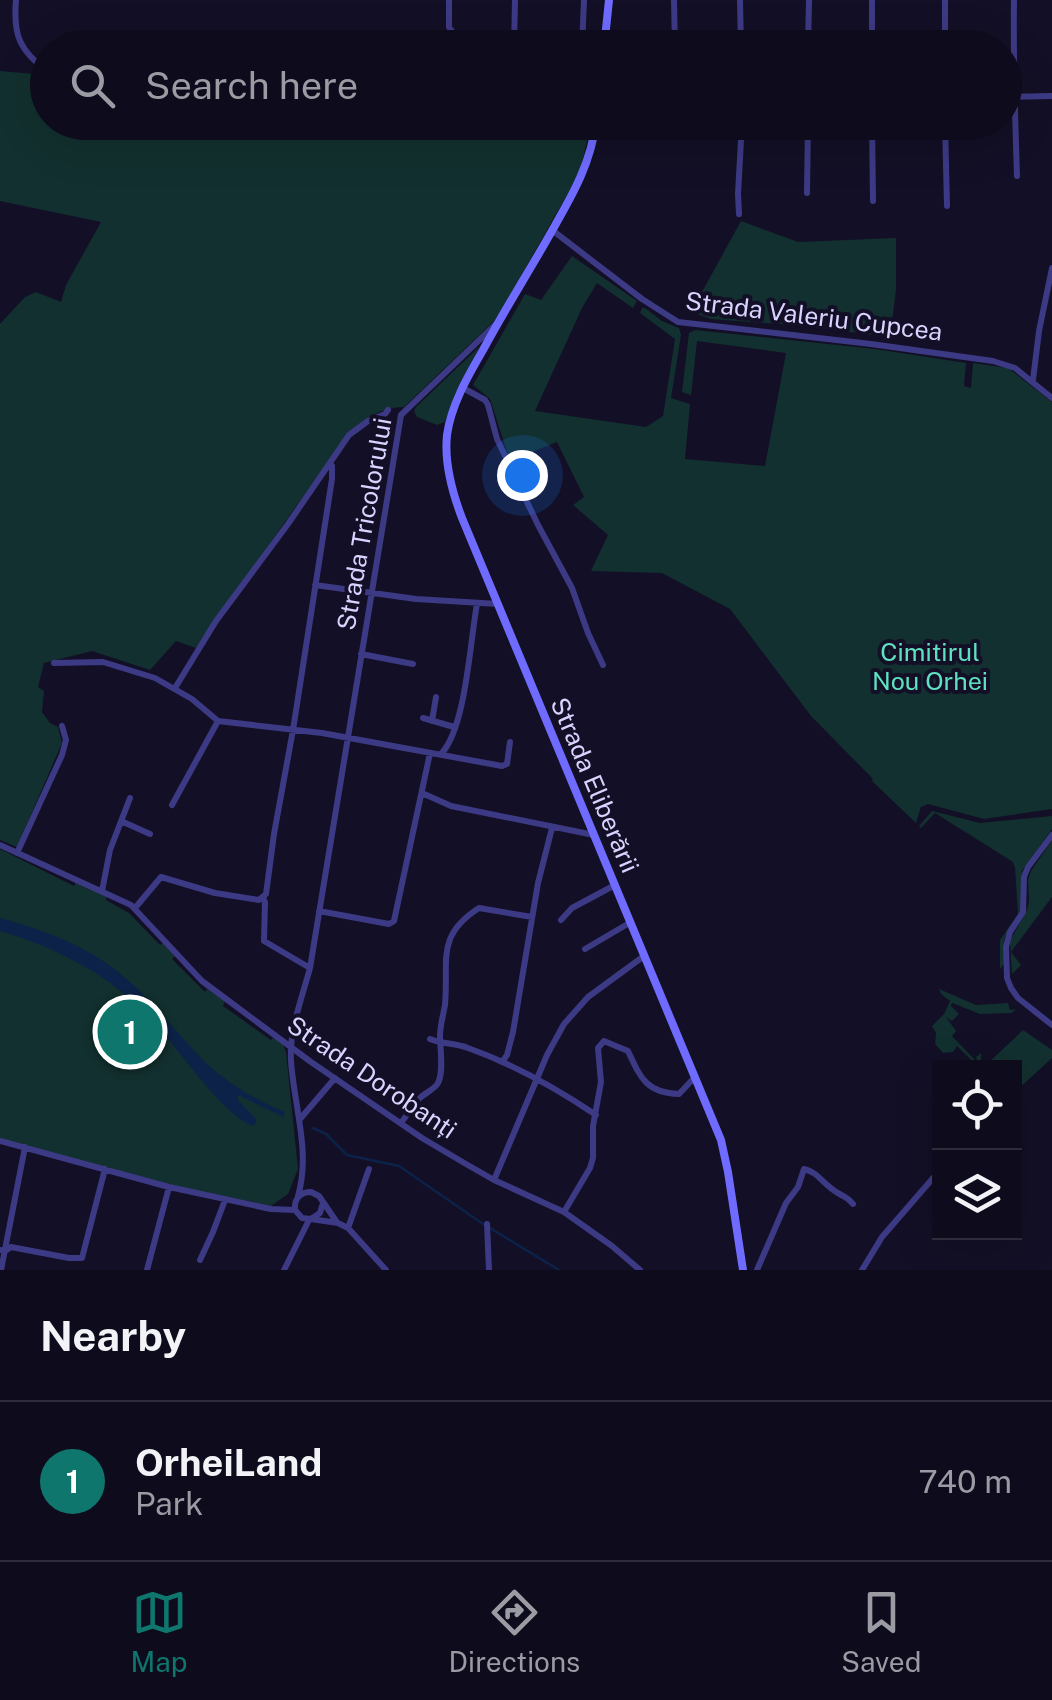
<!DOCTYPE html>
<meta charset="utf-8">
<style>
body{margin:0;font-family:"Public Sans",sans-serif;background:#171425;color:#f1f3f6}
.controls{position:absolute;right:30px;bottom:30px;display:grid;overflow:hidden;border-radius:0px;box-shadow:0 10px 40px #0002}
.controls button{width:90px;height:90px;display:grid;place-items:center;padding:0;border:0;border-bottom:2px solid #2e2b3b;background:#0e0b1c;color:#f1f3f6;font:50px sans-serif}
.you{position:absolute;left:522px;top:475px;width:35px;height:35px;margin:-25px;border:8px solid #fff;border-radius:50%;background:#1a73e8;box-shadow:0 0 0 15px #1a73e833}
.badge{display:grid;place-items:center;width:65px;height:65px;border-radius:50%;background:#0f766e;color:#fff;font-size:32px;font-weight:700}
.pin{position:absolute;translate:-50% -50%;border:5px solid #fff;box-shadow:0 2px 10px #0006}
.list{margin:0;padding:0;list-style:none}
h2{display:flex;justify-content:space-between;align-items:center;height:130px;margin:0;padding:0 40px;font-size:42px}
h2 small{font-size:32px;font-weight:400;color:#9b9ba3}
.list li{display:grid;grid-template-columns:65px 1fr auto;gap:30px;align-items:center;box-sizing:border-box;height:160px;padding:0 40px;border-top:2px solid #2e2b3b}
.list b{display:block;font-size:38px;white-space:nowrap}
.list p{margin:0;font-size:32px;white-space:nowrap;color:#9b9ba3}
.list em{font-size:32px;font-style:normal;color:#9b9ba3}
.icon{flex:none;width:55px;height:55px;fill:none;stroke:currentColor;stroke-width:2;stroke-linecap:round;stroke-linejoin:round}
.map{position:relative;flex:none;width:1052px;height:1270px;overflow:hidden}
.search{position:absolute;background:#0e0b1c;box-shadow:0 10px 40px #0002;left:30px;right:30px;top:30px;height:110px;display:flex;align-items:center;gap:25px;box-sizing:border-box;padding:0 35px;border-radius:55px;color:#9b9ba3;font-size:38px}
.sheet{height:290px;background:#0e0b1c}
nav{display:flex;justify-content:space-around;align-items:center;box-sizing:border-box;height:140px;border-top:2px solid #2e2b3b;background:#0e0b1c;font-size:28px;color:#9b9ba3}
nav a{display:grid;justify-items:center;gap:5px}
nav .on{color:#0f766e}
.map>svg:first-child{display:block}
.green{fill:#12302f}
.water{fill:#0c2248}
.lines{fill:none;stroke-linecap:round;stroke-linejoin:round}
.stream{stroke:#0c2248;stroke-width:2.5}
.street{stroke:#3d3a85;stroke-width:6}
.secondary{stroke:#6f6bff;stroke-width:8}
.labels{text-anchor:middle;dominant-baseline:central;stroke-width:8;stroke-linejoin:round;paint-order:stroke}
.street-label{font-size:25px;fill:#d9d4ff;stroke:#130f26}
.park-label{font-size:25px;fill:#5fe0c0;stroke:#130f26}
</style>
<div class="map">
<svg width="1052" height="1270" viewBox="0 0 1052 1270">
<rect width="100%" height="100%" fill="#130f26"/>
<path class="green" d="M0,71l35,3 12,4 1,44 543,1 -11,49 -83,146 -93,89c-23,0 -39,12 -57,27l-151,214 -20,-7 -26,29 -58,-19 -48,12 -6,24 6,4 -2,21 8,11 8,4 4,16 -45,104 -17,-7v-516l25,-27 11,-5 25,10 5,-17 35,-63 -101,-21z
M741,221l57,21 98,-4v52l-6,47 -97,-12 -82,-6 -20,-7z
M572,256l65,45 -4,7 -36,-25 -15,25 -47,103 111,16 17,-11 12,-77 -35,-26 2,-5h3l17,13 17,7 2,7 -10,63 19,6 -5,55 80,7 21,-113 -89,-12 -6,54 -9,-3 7,-59 6,-3 180,19 91,14 -2,23 7,2 2,-25 35,5 44,34v407l-68,10 -56,-15 -7,3 -5,16 -44,-42 1,-2 -62,-63 -81,-107 -68,-36 -71,-2 17,-36 -35,-30 11,-8 -27,-55 -47,19 -20,-62 -17,-14 52,-91 16,6z
M480,346l-24,46 -11,30 -8,3 -20,-8 -3,-6 2,-4z
M932,811l48,12 72,-7v13l-30,42 -1,37 -2,5 -15,27v24l-4,5v-29l18,-26 -3,-46 -2,-6 -78,-49 -14,15 -2,-2z
M1052,840v57l-41,55 10,13 -9,9 -2,-33 17,-31 2,-9 -1,-21 3,-9z
M0,849l74,37 2,-4 31,14 -1,4 23,13 31,32 3,-2 12,13 -3,3 33,33 2,-3 18,12 -2,5 48,34 3,-3 9,8 3,7 12,117 -10,25 -17,12 -95,-20 -176,-47z
M939,989l37,16 32,-2 2,7 6,-1 -4,4 -32,1 -28,-11 -1,3 8,8 -7,7 -6,-4 10,14 -4,5 26,27 -2,-6 5,-4v9l-6,5h-5l4,-2v-2l-17,-17 -4,6 -10,1 -8,-9 1,-11 -4,-7 12,-12 6,-13 -9,-7z
M1023,1030l29,20v8l-37,34 -1,-24 -30,-1z"/>
<path class="water" d="M0,918c40,11 80,25 113,50 36,27 62,64 93,95 23,21 51,38 79,49l-2,5 -45,-22v5l19,20 -3,6c-31,-8 -82,-87 -107,-112 -40,-40 -92,-67 -147,-83z"/>
<g class="lines">
<path class="stream" d="M313,1128l13,6 21,21 52,11 84,58
M490,1228l69,42"/>
<path class="street" d="M16,0c-3,35 3,50 32,72
M449,0v27l4,6 61,4
M674,0l1,48
M740,0l1,48
M945,0v48
M1014,0c-1,59 1,117 3,176
M514,48l1,-48
M582,48l2,-48
M808,48l1,-48
M872,48v-48
M1004,97l48,-1
M872,122l1,79
M945,122l2,84
M807,193l1,-71
M739,214l-1,-20 4,-72
M552,230l90,69 36,23 193,22 122,17 22,7 37,30
M1033,380l6,-49 13,-63
M463,388l22,12 3,5 9,34 41,86 34,63 16,45 15,32
M315,585l101,14 82,5
M361,654l52,10
M54,663l49,-1 52,16 37,21 26,22 104,12 180,33 5,-2 3,-22
M175,688l41,-67 72,-97 61,-89 19,-14 17,-7 3,-4
M423,718l31,9
M432,721l4,-24
M441,754c25,-26 29,-113 36,-150
M422,793l29,13 143,29
M172,805l46,-84
M121,821l29,13
M1052,835l-24,32 -4,10 -1,35 -13,20 -4,15 1,31 4,10 7,10 34,27
M0,845l131,60 71,76 109,81 111,76 44,26 28,16 70,32 48,34 28,24
M17,853l45,-98 4,-15 -4,-14
M102,891l8,-41 20,-52
M263,898l2,4 -1,39 46,27
M135,908l26,-31 54,16 44,7 7,-6 8,-60 19,-104 39,-251v-13l-2,-3
M319,911l70,13 5,-3 36,-168
M561,920l11,-12 43,-23
M585,949l46,-27
M430,1039c11,5 25,4 38,9 45,16 88,40 128,67
M502,1062l5,-7 6,-23 25,-149 14,-55
M300,1119l35,-41
M401,1123c6,-8 12,-18 19,-25 5,-5 15,-9 18,-15 6,-11 2,-35 2,-47 0,-10 3,-20 5,-31 4,-44 -10,-69 34,-97l53,9
M0,1141l169,46 102,22 24,1
M494,1180l53,-125 17,-31 24,-27 56,-41
M298,1196c13,-44 -4,-90 -7,-135 -2,-31 11,-63 19,-93l91,-553 95,-91
M295,1210c-1,-11 5,-18 16,-18l8,4 17,25
M295,1210l7,8 9,1 9,-6 2,-7
M564,1212l26,-44 3,-10v-32l8,-44 -3,-34 6,-7 24,10c12,26 18,42 51,43l16,-17
M311,1219l27,4 10,5 38,42
M487,1224l2,46
M348,1228l21,-59
M0,1250l5,1 6,-4 58,11h13l23,-89
M200,1260l13,-28 12,-32
M1,1270l24,-123
M147,1270l22,-83
M284,1270l25,-50
M757,1270l29,-67 12,-16 6,-18c13,3 17,12 28,20 8,7 14,6 21,15
M862,1270l20,-33 58,-67"/>
<path class="secondary" d="M604,48l5,-48
M596,122c-5,41 -23,72 -43,107 -23,41 -48,80 -70,121 -15,26 -32,55 -36,85 -3,29 5,57 15,83l259,622 7,32 15,98"/>
</g>
<g class="labels">
<g class="street-label">
<text transform="translate(814 316) rotate(7)">Strada Valeriu Cupcea</text>
<text transform="translate(364 524) rotate(-80)">Strada Tricolorului</text>
<text transform="translate(595 785) rotate(67)">Strada Eliberării</text>
<text transform="translate(372 1077) rotate(34)">Strada Dorobanți</text>
</g>
<g class="park-label">
<text x="930" y="652">Cimitirul<tspan x="930" dy="29">Nou Orhei</tspan></text>
</g>
</g>
</svg>
<div class="controls">
<button><svg class="icon" aria-label="locate" viewBox="0 0 24 24"><circle cx="12" cy="12" r="6"/><path d="M12 2v4M12 18v4M2 12h4M18 12h4"/></svg></button>
<button><svg class="icon" aria-label="layers" viewBox="0 0 24 24"><path d="M12 4l9 5-9 5-9-5zM3 14l9 5 9-5"/></svg></button>
</div>
<div class="you"></div>
<div class="pin badge" style="left:130px;top:1032px">1</div>
<div class="search"><svg class="icon" aria-label="search" viewBox="0 0 24 24"><circle cx="10" cy="10" r="6"/><path d="M15 15l6 6"/></svg>Search here</div>
</div>
<section class="sheet">
<h2>Nearby<small></small></h2>
<ul class="list">
<li><span class="badge">1</span><div><b>OrheiLand</b><p>Park</p></div><em>740 m</em></li>
</ul>
</section>
<nav>
<a class="on"><svg class="icon" aria-label="map" viewBox="0 0 24 24"><path d="M3 6l6-2 6 2 6-2v14l-6 2-6-2-6 2zM9 4v14M15 6v14"/></svg>Map</a>
<a><svg class="icon" aria-label="directions" viewBox="0 0 24 24"><path d="M12 3l9 9-9 9-9-9zM9 14v-3h6M13 9l2 2-2 2"/></svg>Directions</a>
<a><svg class="icon" aria-label="saved" viewBox="0 0 24 24"><path d="M7 4h10v16l-5-4-5 4z"/></svg>Saved</a>
</nav>
